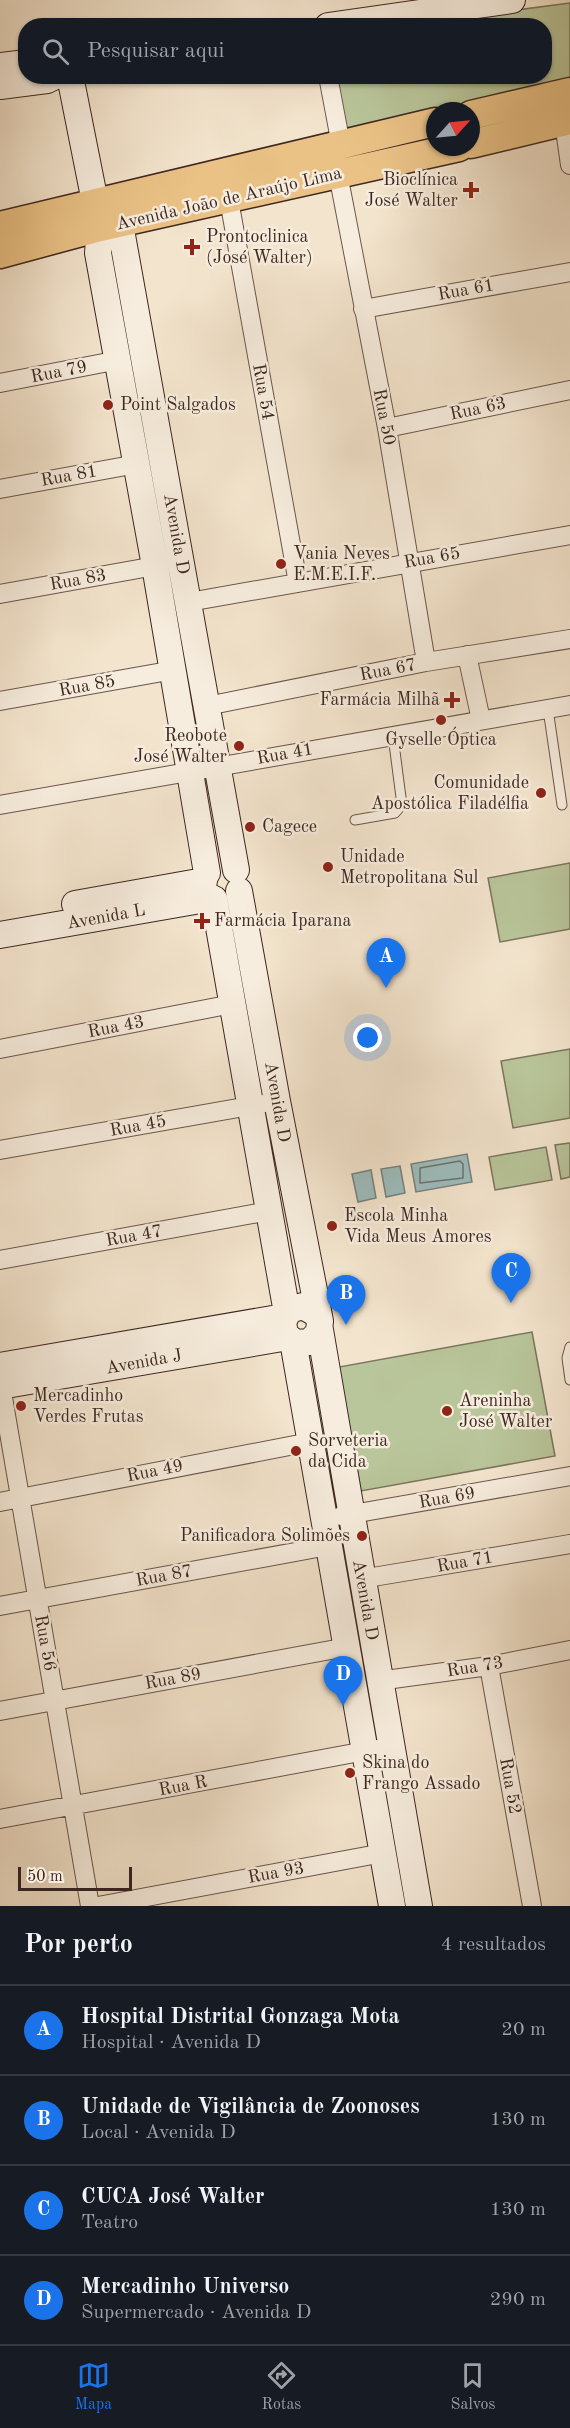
<!DOCTYPE html>
<html lang="pt">
<meta charset="utf-8">
<style>
body{margin:0;font-family:"Old Standard TT",serif;background:#242831;color:#f1f3f6}
.compass{position:absolute;left:426px;top:102px;width:54px;height:54px;border-radius:50%;background:#171b24;box-shadow:0 2px 4px #0004;rotate:63deg}
.scale{position:absolute;left:18px;bottom:15px;width:114px;box-sizing:border-box;padding-left:6px;border:3px solid #3d2720;border-top:0;font-size:16px;line-height:21px;white-space:nowrap;color:#3d2720;-webkit-text-stroke:4px #f7edde;paint-order:stroke}
.you{position:absolute;left:368px;top:1038px;width:21px;height:21px;margin:-15px;border:4px solid #fff;border-radius:50%;background:#1a73e8;box-shadow:0 0 0 9px #1a73e833}
.badge{display:grid;place-items:center;width:39px;height:39px;border-radius:50%;background:#1a73e8;color:#fff;font-size:20px;font-weight:700}
.pin{position:absolute;translate:-50% -50px;filter:drop-shadow(0 2px 3px #0008)}
.pin::after{content:'';position:absolute;top:32px;width:21px;height:18px;background:inherit;clip-path:polygon(0 0,100% 0,50% 100%)}
.list{margin:0;padding:0;list-style:none}
h2{display:flex;justify-content:space-between;align-items:center;height:78px;margin:0;padding:0 24px;font-size:26px}
h2 small{font-size:20px;font-weight:400;color:#9ea1a6}
.list li{display:grid;grid-template-columns:39px 1fr auto;gap:18px;align-items:center;box-sizing:border-box;height:90px;padding:0 24px;border-top:2px solid #363941}
.list b{display:block;font-size:22px;white-space:nowrap}
.list p{margin:0;font-size:20px;white-space:nowrap;color:#9ea1a6}
.list em{font-size:20px;font-style:normal;color:#9ea1a6}
.icon{flex:none;width:33px;height:33px;fill:none;stroke:currentColor;stroke-width:2;stroke-linecap:round;stroke-linejoin:round}
.map{position:relative;flex:none;width:570px;height:1906px;overflow:hidden}
.search{position:absolute;background:#171b24;box-shadow:0 2px 4px #0004;left:18px;right:18px;top:18px;height:66px;display:flex;align-items:center;gap:15px;box-sizing:border-box;padding:0 21px;border-radius:24px;color:#9ea1a6;font-size:22px}
.sheet{height:438px;background:#171b24}
nav{display:flex;justify-content:space-around;align-items:center;box-sizing:border-box;height:84px;border-top:2px solid #363941;background:#171b24;font-size:16px;color:#9ea1a6}
nav a{display:grid;justify-items:center;gap:3px}
nav .on{color:#1a73e8}
.map>svg:first-child{display:block}
.green{fill:#b9c59a;stroke:#7b765d;stroke-width:1.5}
.water{fill:#9dbdbe;stroke:#77817f;stroke-width:1.5}
.lines{fill:none;stroke-linecap:round;stroke-linejoin:round}
.shore{stroke:#6d726f;stroke-width:1.5}
.lane-casing{stroke:#6a564b;stroke-width:11}
.street-casing{stroke:#6a564b;stroke-width:20}
.secondary-casing{stroke:#3d2720;stroke-width:28}
.primary-casing{stroke:#3d2720;stroke-width:31}
.lane{stroke:#f7edde;stroke-width:9}
.street{stroke:#f7edde;stroke-width:18}
.secondary{stroke:#f7edde;stroke-width:26}
.primary{stroke:#eac286;stroke-width:28}
.poi-dot{fill:#8f2418;stroke:#f7edde;stroke-width:2}
.labels{text-anchor:middle;dominant-baseline:central;stroke-width:5;stroke-linejoin:round;paint-order:stroke}
.poi-label{font-size:18px;fill:#3d2720;stroke:#f7edde;text-anchor:start}
.street-label{font-size:18px;fill:#3d2720;stroke:#f7edde}
</style>
<div class="map">
<svg width="570" height="1906" viewBox="0 0 570 1906">
<rect width="100%" height="100%" fill="#f3e4cd"/>
<filter id="stains"><feTurbulence type="fractalNoise" baseFrequency=".00333" numOctaves="4"/><feColorMatrix values="0 0 0 0 .2 0 0 0 0 .09 0 0 0 0 .02 0 0 0 .5 -.17"/></filter>
<radialGradient id="worn" r=".72"><stop offset=".6" stop-color="#630" stop-opacity="0"/><stop offset="1" stop-color="#630" stop-opacity=".3"/></radialGradient>
<path class="green" d="M570,3v83l-111,25h-24l-87,25 -20,-59 216,-1v-50l-142,-1z
M570,863v66l-70,13 -12,-64z
M570,1049v69l-57,10 -12,-67z
M570,1143v34l-9,2 -6,-34z
M546,1147l6,33 -57,10 -6,-33z
M532,1332l23,124 -194,35 -22,-124z"/>
<path class="water" d="M467,1154l5,28 -56,10 -5,-28z
M400,1166l5,27 -19,4 -5,-28z
M371,1170l5,28 -18,4 -6,-28z"/>
<g class="lines">
<path class="shore" d="M460,1161l3,3v14l-43,5v-15z"/>
<defs>
<path id="lane" d="M548,709l14,96
M355,820l40,-7 7,-8 -9,-69
M570,1347l-3,11 3,22"/>
<path id="street" d="M328,76l13,69
M564,122l6,43
M338,174l49,254 39,234
M229,200l69,383
M363,309l207,-37
M0,383l119,-23
M387,428l183,-38
M0,489l137,-25
M0,594l155,-28
M189,602l381,-67
M467,655l14,65
M0,701l174,-31
M207,706l219,-44 144,-23
M0,805l570,-100
M0,1049l232,-45
M0,1150l261,-46
M0,1260l269,-49
M0,1380l90,526
M0,1502l310,-60
M341,1516l229,-40
M361,1579l209,-35
M0,1606l328,-60
M489,1666l43,240
M378,1681l111,-15 81,-16
M0,1711l347,-64
M0,1819l376,-70
M98,1906l285,-53"/>
<path id="secondary" d="M328,26l184,-26
M0,66l26,-3
M70,76l30,151 -2,26 57,313 52,307
M0,86l47,-6 8,-4
M116,202l120,668
M239,891l38,210 43,220 -1,11 -9,10 -14,1 -11,-8 -2,-13 6,-12 14,-4 14,8
M214,899l73,414
M75,904l129,-23
M0,935l212,-37
M320,1330l99,576
M293,1341l99,565
M0,1366l284,-49
M0,1386l288,-49"/>
<path id="primary" d="M471,115l99,-23
M471,144l99,-24
M0,226l435,-104
M0,254l100,-27 359,-80"/>
</defs>
<use href="#lane" class="lane-casing"/>
<use href="#street" class="street-casing"/>
<use href="#secondary" class="secondary-casing"/>
<use href="#primary" class="primary-casing"/>
<use href="#lane" class="lane"/>
<use href="#street" class="street"/>
<use href="#secondary" class="secondary"/>
<use href="#primary" class="primary"/>
</g>
<g class="poi-dot">
<path d="M468 181h6v6h6v6h-6v6h-6v-6h-6v-6h6z"/>
<path d="M189 238h6v6h6v6h-6v6h-6v-6h-6v-6h6z"/>
<circle cx="108" cy="405" r="6"/>
<circle cx="281" cy="564" r="6"/>
<path d="M449 691h6v6h6v6h-6v6h-6v-6h-6v-6h6z"/>
<circle cx="441" cy="720" r="6"/>
<circle cx="239" cy="746" r="6"/>
<circle cx="541" cy="793" r="6"/>
<circle cx="250" cy="827" r="6"/>
<circle cx="328" cy="867" r="6"/>
<path d="M199 912h6v6h6v6h-6v6h-6v-6h-6v-6h6z"/>
<circle cx="332" cy="1226" r="6"/>
<circle cx="21" cy="1406" r="6"/>
<circle cx="447" cy="1411" r="6"/>
<circle cx="296" cy="1451" r="6"/>
<circle cx="362" cy="1536" r="6"/>
<circle cx="350" cy="1773" r="6"/>
</g>
<g class="labels">
<g class="poi-label">
<text x="458" y="180" text-anchor="end">Bioclínica<tspan x="458" dy="21">José Walter</tspan></text>
<text x="206" y="237">Prontoclinica<tspan x="206" dy="21">(José Walter)</tspan></text>
<text x="120" y="405">Point Salgados</text>
<text x="293" y="554">Vania Neves<tspan x="293" dy="21">E.M.E.I.F.</tspan></text>
<text x="440" y="700" text-anchor="end">Farmácia Milhã</text>
<text x="227" y="736" text-anchor="end">Reobote<tspan x="227" dy="21">José Walter</tspan></text>
<text x="441" y="740" text-anchor="middle">Gyselle Óptica</text>
<text x="529" y="783" text-anchor="end">Comunidade<tspan x="529" dy="21">Apostólica Filadélfia</tspan></text>
<text x="262" y="827">Cagece</text>
<text x="340" y="857">Unidade<tspan x="340" dy="21">Metropolitana Sul</tspan></text>
<text x="214" y="921">Farmácia Iparana</text>
<text x="344" y="1216">Escola Minha<tspan x="344" dy="21">Vida Meus Amores</tspan></text>
<text x="33" y="1396">Mercadinho<tspan x="33" dy="21">Verdes Frutas</tspan></text>
<text x="459" y="1401">Areninha<tspan x="459" dy="21">José Walter</tspan></text>
<text x="308" y="1441">Sorveteria<tspan x="308" dy="21">da Cida</tspan></text>
<text x="350" y="1536" text-anchor="end">Panificadora Solimões</text>
<text x="362" y="1763">Skina do<tspan x="362" dy="21">Frango Assado</tspan></text>
</g>
<g class="street-label">
<text transform="translate(229 199) rotate(-13)">Avenida João de Araújo Lima</text>
<text transform="translate(466 290) rotate(-10)">Rua 61</text>
<text transform="translate(59 372) rotate(-11)">Rua 79</text>
<text transform="translate(263 392) rotate(80)">Rua 54</text>
<text transform="translate(478 409) rotate(-12)">Rua 63</text>
<text transform="translate(384 417) rotate(79)">Rua 50</text>
<text transform="translate(69 476) rotate(-10)">Rua 81</text>
<text transform="translate(176 534) rotate(80)">Avenida D</text>
<text transform="translate(432 558) rotate(-10)">Rua 65</text>
<text transform="translate(78 580) rotate(-10)">Rua 83</text>
<text transform="translate(388 670) rotate(-11)">Rua 67</text>
<text transform="translate(87 686) rotate(-10)">Rua 85</text>
<text transform="translate(285 754) rotate(-10)">Rua 41</text>
<text transform="translate(106 917) rotate(-10)">Avenida L</text>
<text transform="translate(116 1027) rotate(-11)">Rua 43</text>
<text transform="translate(277 1102) rotate(80)">Avenida D</text>
<text transform="translate(138 1126) rotate(-10)">Rua 45</text>
<text transform="translate(134 1236) rotate(-10)">Rua 47</text>
<text transform="translate(144 1362) rotate(-10)">Avenida J</text>
<text transform="translate(155 1471) rotate(-11)">Rua 49</text>
<text transform="translate(447 1498) rotate(-10)">Rua 69</text>
<text transform="translate(465 1562) rotate(-10)">Rua 71</text>
<text transform="translate(164 1576) rotate(-10)">Rua 87</text>
<text transform="translate(365 1600) rotate(80)">Avenida D</text>
<text transform="translate(45 1643) rotate(80)">Rua 56</text>
<text transform="translate(475 1667) rotate(-9)">Rua 73</text>
<text transform="translate(173 1679) rotate(-10)">Rua 89</text>
<text transform="translate(183 1786) rotate(-11)">Rua R</text>
<text transform="translate(510 1786) rotate(80)">Rua 52</text>
<text transform="translate(276 1873) rotate(-10)">Rua 93</text>
</g>
</g>
<rect width="100%" height="100%" filter="url(#stains)"/>
<rect width="100%" height="100%" fill="url(#worn)"/>
</svg>
<svg class="compass" viewBox="-18 -18 36 36"><path d="M0-13l5 13h-10z" fill="#e53935"/><path d="M0 13l5-13h-10z" fill="#9ea1a6"/></svg>
<div class="scale">50 m</div>
<div class="you"></div>
<div class="pin badge" style="left:386px;top:988px">A</div>
<div class="pin badge" style="left:346px;top:1325px">B</div>
<div class="pin badge" style="left:511px;top:1303px">C</div>
<div class="pin badge" style="left:343px;top:1706px">D</div>
<div class="search"><svg class="icon" aria-label="search" viewBox="0 0 24 24"><circle cx="10" cy="10" r="6"/><path d="M15 15l6 6"/></svg>Pesquisar aqui</div>
</div>
<section class="sheet">
<h2>Por perto<small>4 resultados</small></h2>
<ul class="list">
<li><span class="badge">A</span><div><b>Hospital Distrital Gonzaga Mota</b><p>Hospital · Avenida D</p></div><em>20 m</em></li>
<li><span class="badge">B</span><div><b>Unidade de Vigilância de Zoonoses</b><p>Local · Avenida D</p></div><em>130 m</em></li>
<li><span class="badge">C</span><div><b>CUCA José Walter</b><p>Teatro</p></div><em>130 m</em></li>
<li><span class="badge">D</span><div><b>Mercadinho Universo</b><p>Supermercado · Avenida D</p></div><em>290 m</em></li>
</ul>
</section>
<nav>
<a class="on"><svg class="icon" aria-label="map" viewBox="0 0 24 24"><path d="M3 6l6-2 6 2 6-2v14l-6 2-6-2-6 2zM9 4v14M15 6v14"/></svg>Mapa</a>
<a><svg class="icon" aria-label="directions" viewBox="0 0 24 24"><path d="M12 3l9 9-9 9-9-9zM9 14v-3h6M13 9l2 2-2 2"/></svg>Rotas</a>
<a><svg class="icon" aria-label="saved" viewBox="0 0 24 24"><path d="M7 4h10v16l-5-4-5 4z"/></svg>Salvos</a>
</nav>
